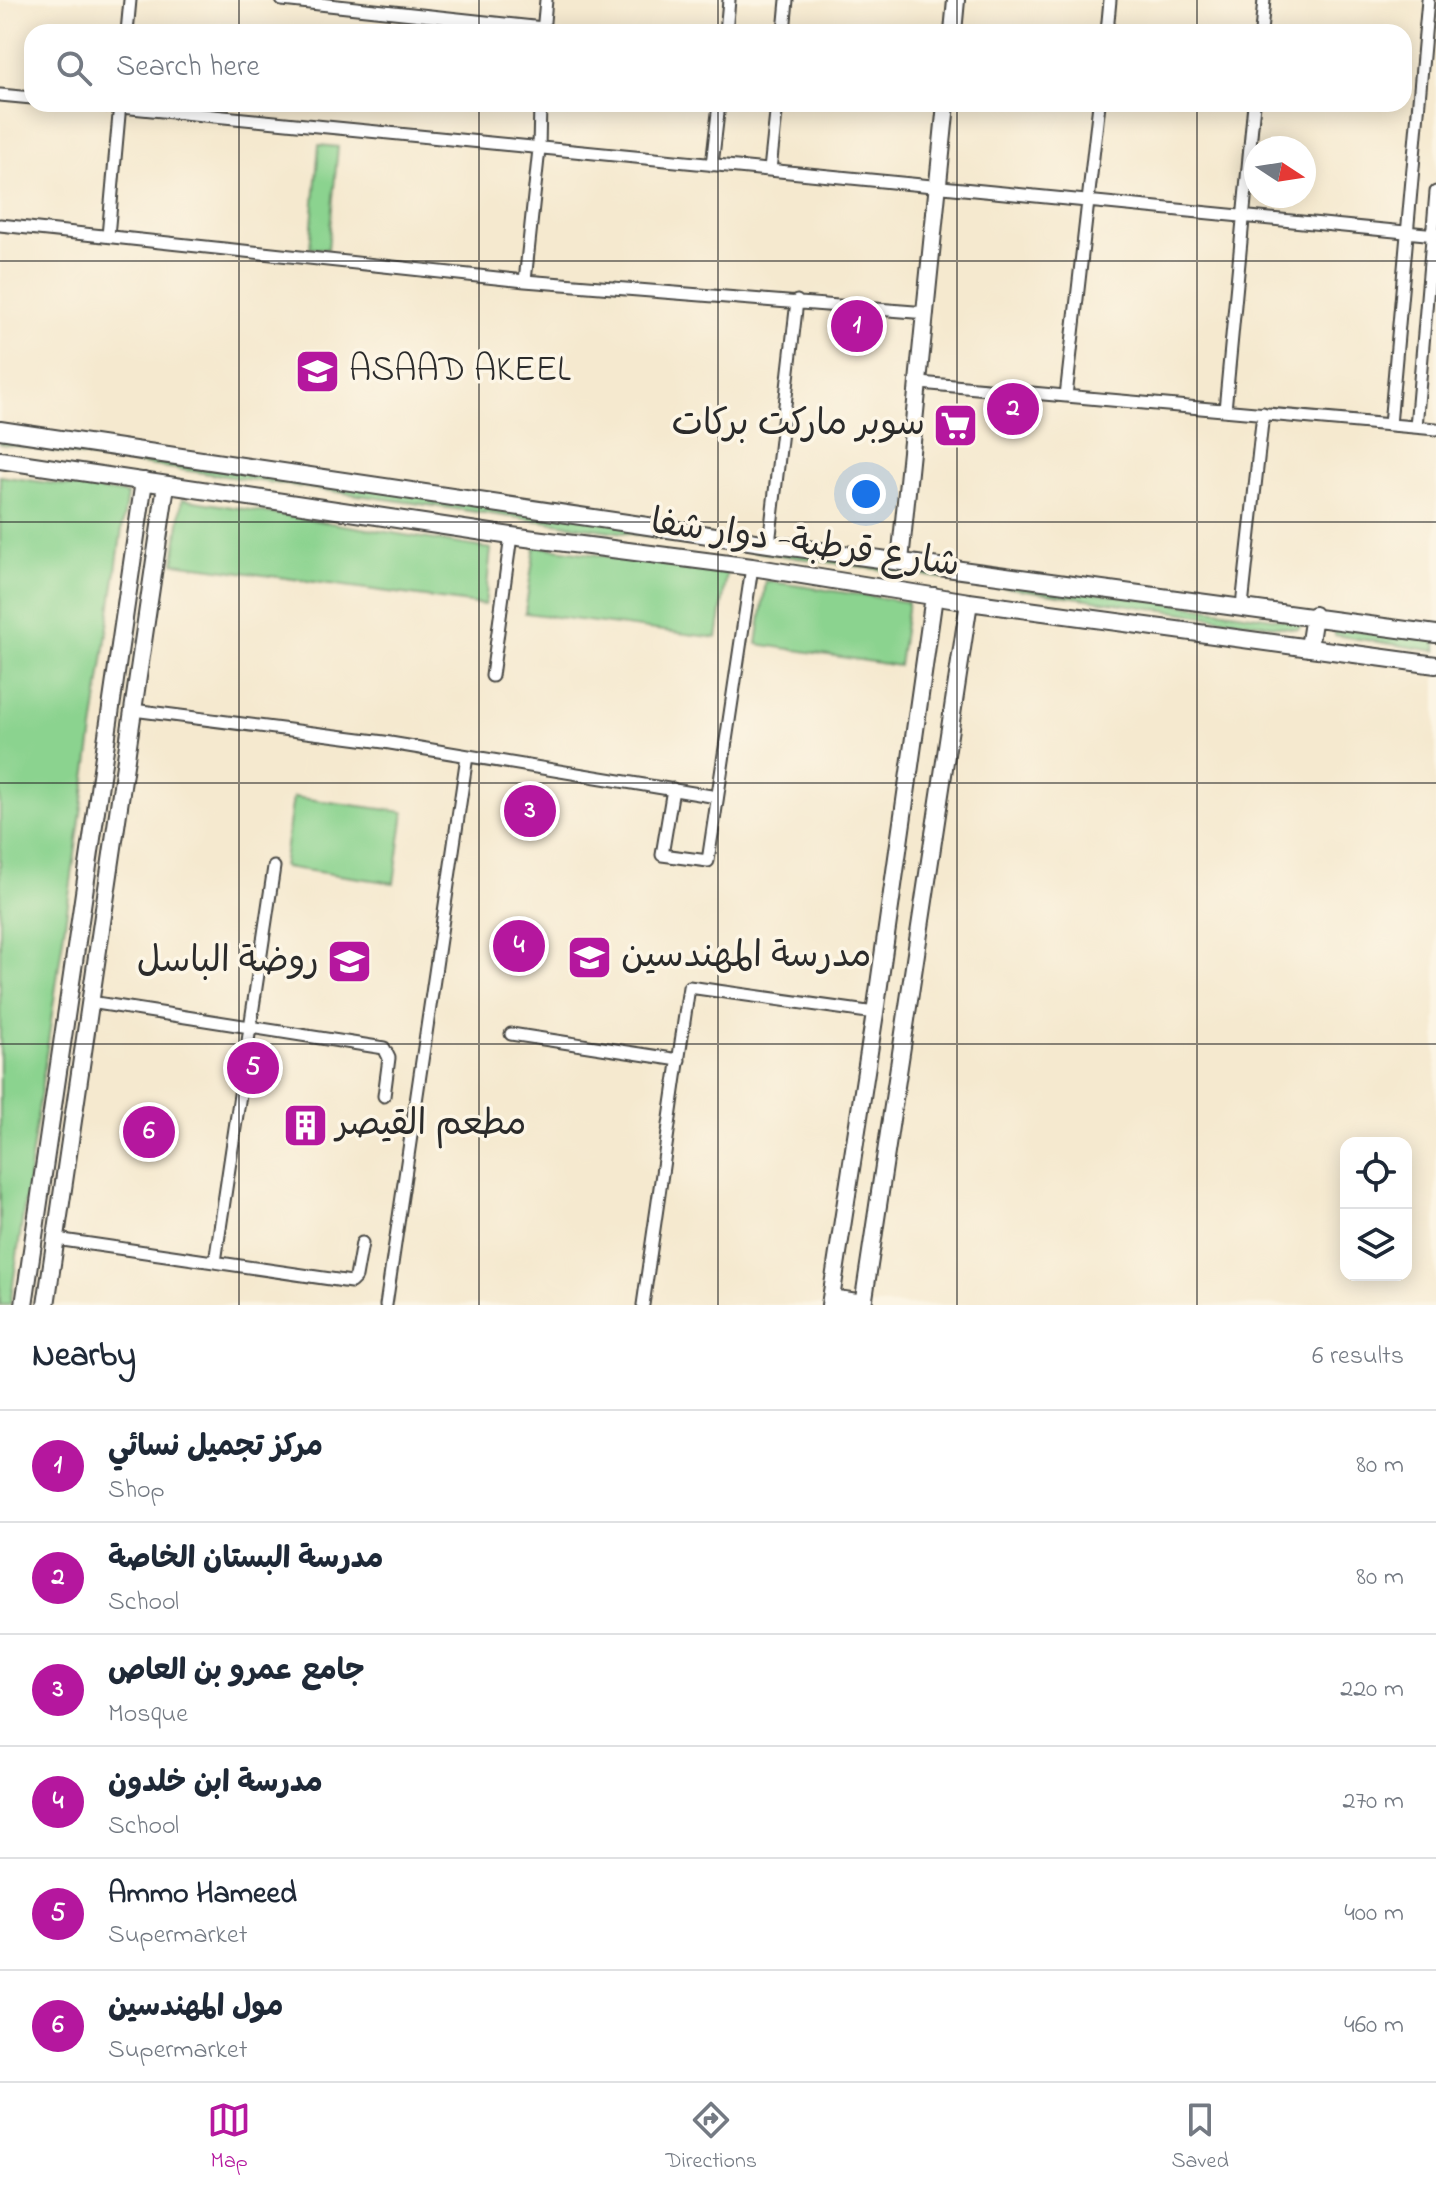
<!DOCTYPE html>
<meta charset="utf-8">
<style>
body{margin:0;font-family:"Indie Flower","Playpen Sans Arabic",sans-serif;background:#f6f6f7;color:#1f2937}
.controls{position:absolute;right:24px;bottom:24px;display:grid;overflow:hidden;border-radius:16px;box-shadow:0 4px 20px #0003}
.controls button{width:72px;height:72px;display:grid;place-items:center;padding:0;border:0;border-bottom:2px solid #e0e1e3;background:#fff;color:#1f2937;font:40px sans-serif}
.compass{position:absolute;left:1244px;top:136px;width:72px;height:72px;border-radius:50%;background:#fff;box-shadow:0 4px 20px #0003;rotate:102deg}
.you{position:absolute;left:866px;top:494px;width:28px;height:28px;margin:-20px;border:6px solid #fff;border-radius:50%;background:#1a73e8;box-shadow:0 0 0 12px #1a73e833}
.badge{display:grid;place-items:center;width:52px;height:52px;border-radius:50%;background:#b5179e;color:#fff;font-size:26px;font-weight:700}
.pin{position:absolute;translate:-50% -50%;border:4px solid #fff;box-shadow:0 2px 8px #0006}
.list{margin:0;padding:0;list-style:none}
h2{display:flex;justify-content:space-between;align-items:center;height:104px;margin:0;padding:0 32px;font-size:34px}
h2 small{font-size:26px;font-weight:400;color:#747a83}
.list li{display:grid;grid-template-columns:52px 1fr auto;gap:24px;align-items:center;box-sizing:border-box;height:112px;padding:0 32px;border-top:2px solid #e0e1e3}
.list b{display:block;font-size:30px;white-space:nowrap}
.list p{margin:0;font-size:26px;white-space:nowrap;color:#747a83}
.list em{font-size:26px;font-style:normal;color:#747a83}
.icon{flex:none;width:44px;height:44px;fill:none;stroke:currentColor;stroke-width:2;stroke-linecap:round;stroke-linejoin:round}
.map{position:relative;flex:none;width:1436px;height:1305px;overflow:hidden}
.search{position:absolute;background:#fff;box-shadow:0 4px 20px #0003;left:24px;right:24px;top:24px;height:88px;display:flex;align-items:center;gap:20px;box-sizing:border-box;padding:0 28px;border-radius:24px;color:#747a83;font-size:30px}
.sheet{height:776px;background:#fff}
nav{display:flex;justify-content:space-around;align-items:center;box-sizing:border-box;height:112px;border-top:2px solid #e0e1e3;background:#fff;font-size:22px;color:#747a83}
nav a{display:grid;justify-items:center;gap:4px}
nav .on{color:#b5179e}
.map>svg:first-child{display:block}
.green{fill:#8bd38f;stroke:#5b7f5d;stroke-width:2}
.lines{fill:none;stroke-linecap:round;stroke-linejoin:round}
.street-casing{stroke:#494844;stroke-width:15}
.secondary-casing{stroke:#494844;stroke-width:20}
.street{stroke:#fff;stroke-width:11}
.secondary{stroke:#fff;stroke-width:16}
.grid{fill:none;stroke:#2b2b2b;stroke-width:2;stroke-opacity:0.55}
.labels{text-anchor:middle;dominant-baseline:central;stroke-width:7;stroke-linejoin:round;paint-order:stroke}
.poi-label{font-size:36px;fill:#2b2b2b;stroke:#fcf5e5;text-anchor:start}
.street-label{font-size:36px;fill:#2b2b2b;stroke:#fcf5e5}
</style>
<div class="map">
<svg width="1436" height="1305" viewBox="0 0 1436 1305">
<rect width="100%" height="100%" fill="#fcf5e5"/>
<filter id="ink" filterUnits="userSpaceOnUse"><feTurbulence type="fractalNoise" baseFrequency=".0125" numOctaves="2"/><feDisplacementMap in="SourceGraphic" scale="16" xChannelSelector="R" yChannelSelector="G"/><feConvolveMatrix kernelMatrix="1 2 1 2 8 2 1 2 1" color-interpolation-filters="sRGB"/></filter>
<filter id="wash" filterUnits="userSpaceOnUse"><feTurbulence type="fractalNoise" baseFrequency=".006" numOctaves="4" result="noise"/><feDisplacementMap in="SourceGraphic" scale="32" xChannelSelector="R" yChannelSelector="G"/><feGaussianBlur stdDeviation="1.8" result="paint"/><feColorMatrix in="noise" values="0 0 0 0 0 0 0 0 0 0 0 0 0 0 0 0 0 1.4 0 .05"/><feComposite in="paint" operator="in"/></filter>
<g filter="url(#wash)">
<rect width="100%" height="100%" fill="#f5e9cf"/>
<path class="green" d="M319,145l19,2 -10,102 -18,-1z
M0,432l1306,191 -9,6 -1297,-185z
M0,476l127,18 -117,811h-10z
M182,499l309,50 -6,56 -311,-42z
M535,546l192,27 -10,65 -192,-25z
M766,581l142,21 -9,64 -142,-22z
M1333,627l103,14v10l-101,-16z
M293,797l111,15 -10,71 -111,-16z"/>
</g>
<g filter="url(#ink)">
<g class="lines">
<defs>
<path id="street" d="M282,0l261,28
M127,32l3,-32
M543,32l3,-32
M726,32l3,-32
M784,32l3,-32
M1107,32l3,-32
M1261,32l3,-32
M0,95l32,3
M90,104l1346,131
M712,165l7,-61
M770,170l7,-66
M0,225l525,56 402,32
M108,236l12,-132
M525,281l14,-132 1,-45
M920,383l516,46
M1066,396l33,-292
M1225,410l29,-306
M1390,425l38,-425
M1416,427l20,-235
M769,544l28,-243
M1242,606l21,-193
M492,676l19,-140
M133,710l251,32 333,55
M673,789l-11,66 46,6 44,-294
M90,1002l294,46 5,10 -5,38
M511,1034l168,26
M56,1239l295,43 5,-5 6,-34
M215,1262l59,-395
M386,1305l81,-549
M643,1305l46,-318 186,26"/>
<path id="secondary" d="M953,32l3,-32
M0,430l769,114 667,90
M0,460l511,76 241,31 217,35 467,63
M900,561l46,-457
M1309,648l5,-33
M831,1298l32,5
M24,1305l120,-824
M46,1305l120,-820
M830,1305l45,-292 59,-417
M863,1305l106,-703"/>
</defs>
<use href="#street" class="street-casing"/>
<use href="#secondary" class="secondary-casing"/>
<use href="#street" class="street"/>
<use href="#secondary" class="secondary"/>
</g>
</g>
<path class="grid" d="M239,0v32M479,0v32M718,0v32M957,0v32M1197,0v32M239,104v1201M479,104v1201M718,104v1201M957,104v1201M1197,104v1201M0,261h1436M0,522h1436M0,783h1436M0,1044h1436"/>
<defs>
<symbol id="school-square" viewBox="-11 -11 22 22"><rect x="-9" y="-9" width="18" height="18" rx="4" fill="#b5179e" stroke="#fcf5e5"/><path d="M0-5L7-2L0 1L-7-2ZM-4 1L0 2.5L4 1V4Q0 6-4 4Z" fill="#fff"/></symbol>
<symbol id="supermarket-square" viewBox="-11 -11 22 22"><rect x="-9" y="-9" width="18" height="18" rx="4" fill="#b5179e" stroke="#fcf5e5"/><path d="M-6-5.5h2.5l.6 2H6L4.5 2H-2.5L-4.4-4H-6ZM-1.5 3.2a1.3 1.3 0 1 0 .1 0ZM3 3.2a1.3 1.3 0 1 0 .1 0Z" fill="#fff"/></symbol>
<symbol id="building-square" viewBox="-11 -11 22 22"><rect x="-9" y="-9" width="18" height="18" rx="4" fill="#b5179e" stroke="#fcf5e5"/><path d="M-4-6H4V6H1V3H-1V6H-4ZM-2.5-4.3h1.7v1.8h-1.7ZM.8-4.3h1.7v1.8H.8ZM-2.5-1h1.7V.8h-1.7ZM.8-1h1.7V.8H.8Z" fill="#fff"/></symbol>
</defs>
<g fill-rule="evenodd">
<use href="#school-square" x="292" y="346" width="51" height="51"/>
<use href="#supermarket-square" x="930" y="400" width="51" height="51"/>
<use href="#school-square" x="564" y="932" width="51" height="51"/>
<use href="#school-square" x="324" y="936" width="51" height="51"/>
<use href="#building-square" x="280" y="1100" width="51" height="51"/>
</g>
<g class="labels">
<g class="poi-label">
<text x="349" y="371">ASAAD AKEEL</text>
<text x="925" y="425" text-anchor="end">سوبر ماركت بركات</text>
<text x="621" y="957">مدرسة المهندسين</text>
<text x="319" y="962" text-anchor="end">روضة الباسل</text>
<text x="336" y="1125">مطعم القيصر</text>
</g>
<g class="street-label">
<text transform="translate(805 545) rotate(8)">شارع قرطبة- دوار شفا</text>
</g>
</g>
</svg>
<div class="controls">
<button><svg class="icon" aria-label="locate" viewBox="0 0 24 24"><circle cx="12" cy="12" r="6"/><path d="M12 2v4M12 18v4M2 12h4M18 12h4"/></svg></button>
<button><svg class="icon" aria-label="layers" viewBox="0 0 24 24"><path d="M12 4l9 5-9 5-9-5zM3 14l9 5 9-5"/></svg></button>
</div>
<svg class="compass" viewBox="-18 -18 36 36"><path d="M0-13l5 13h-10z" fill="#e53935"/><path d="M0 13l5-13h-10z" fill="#747a83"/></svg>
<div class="you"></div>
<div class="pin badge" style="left:857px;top:326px">1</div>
<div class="pin badge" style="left:1013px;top:409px">2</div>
<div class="pin badge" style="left:530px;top:811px">3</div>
<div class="pin badge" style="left:519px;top:946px">4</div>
<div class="pin badge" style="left:253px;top:1068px">5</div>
<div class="pin badge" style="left:149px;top:1132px">6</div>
<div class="search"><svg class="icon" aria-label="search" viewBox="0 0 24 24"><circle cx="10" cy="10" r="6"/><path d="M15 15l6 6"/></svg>Search here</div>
</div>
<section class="sheet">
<h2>Nearby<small>6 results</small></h2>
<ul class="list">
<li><span class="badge">1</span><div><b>مركز تجميل نسائي</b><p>Shop</p></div><em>80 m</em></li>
<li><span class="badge">2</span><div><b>مدرسة البستان الخاصة</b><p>School</p></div><em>80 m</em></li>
<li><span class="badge">3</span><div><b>جامع عمرو بن العاص</b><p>Mosque</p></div><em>220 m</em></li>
<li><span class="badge">4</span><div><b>مدرسة ابن خلدون</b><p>School</p></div><em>270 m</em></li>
<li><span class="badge">5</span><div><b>Ammo Hameed</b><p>Supermarket</p></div><em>400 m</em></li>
<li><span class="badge">6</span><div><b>مول المهندسين</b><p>Supermarket</p></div><em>460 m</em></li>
</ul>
</section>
<nav>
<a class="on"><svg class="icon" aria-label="map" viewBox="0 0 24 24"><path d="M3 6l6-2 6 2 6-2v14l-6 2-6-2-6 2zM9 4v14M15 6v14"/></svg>Map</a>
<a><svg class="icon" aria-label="directions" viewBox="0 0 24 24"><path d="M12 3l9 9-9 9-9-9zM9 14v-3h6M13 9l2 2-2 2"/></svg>Directions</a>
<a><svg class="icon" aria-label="saved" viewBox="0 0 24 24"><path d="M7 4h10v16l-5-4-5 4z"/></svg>Saved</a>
</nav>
